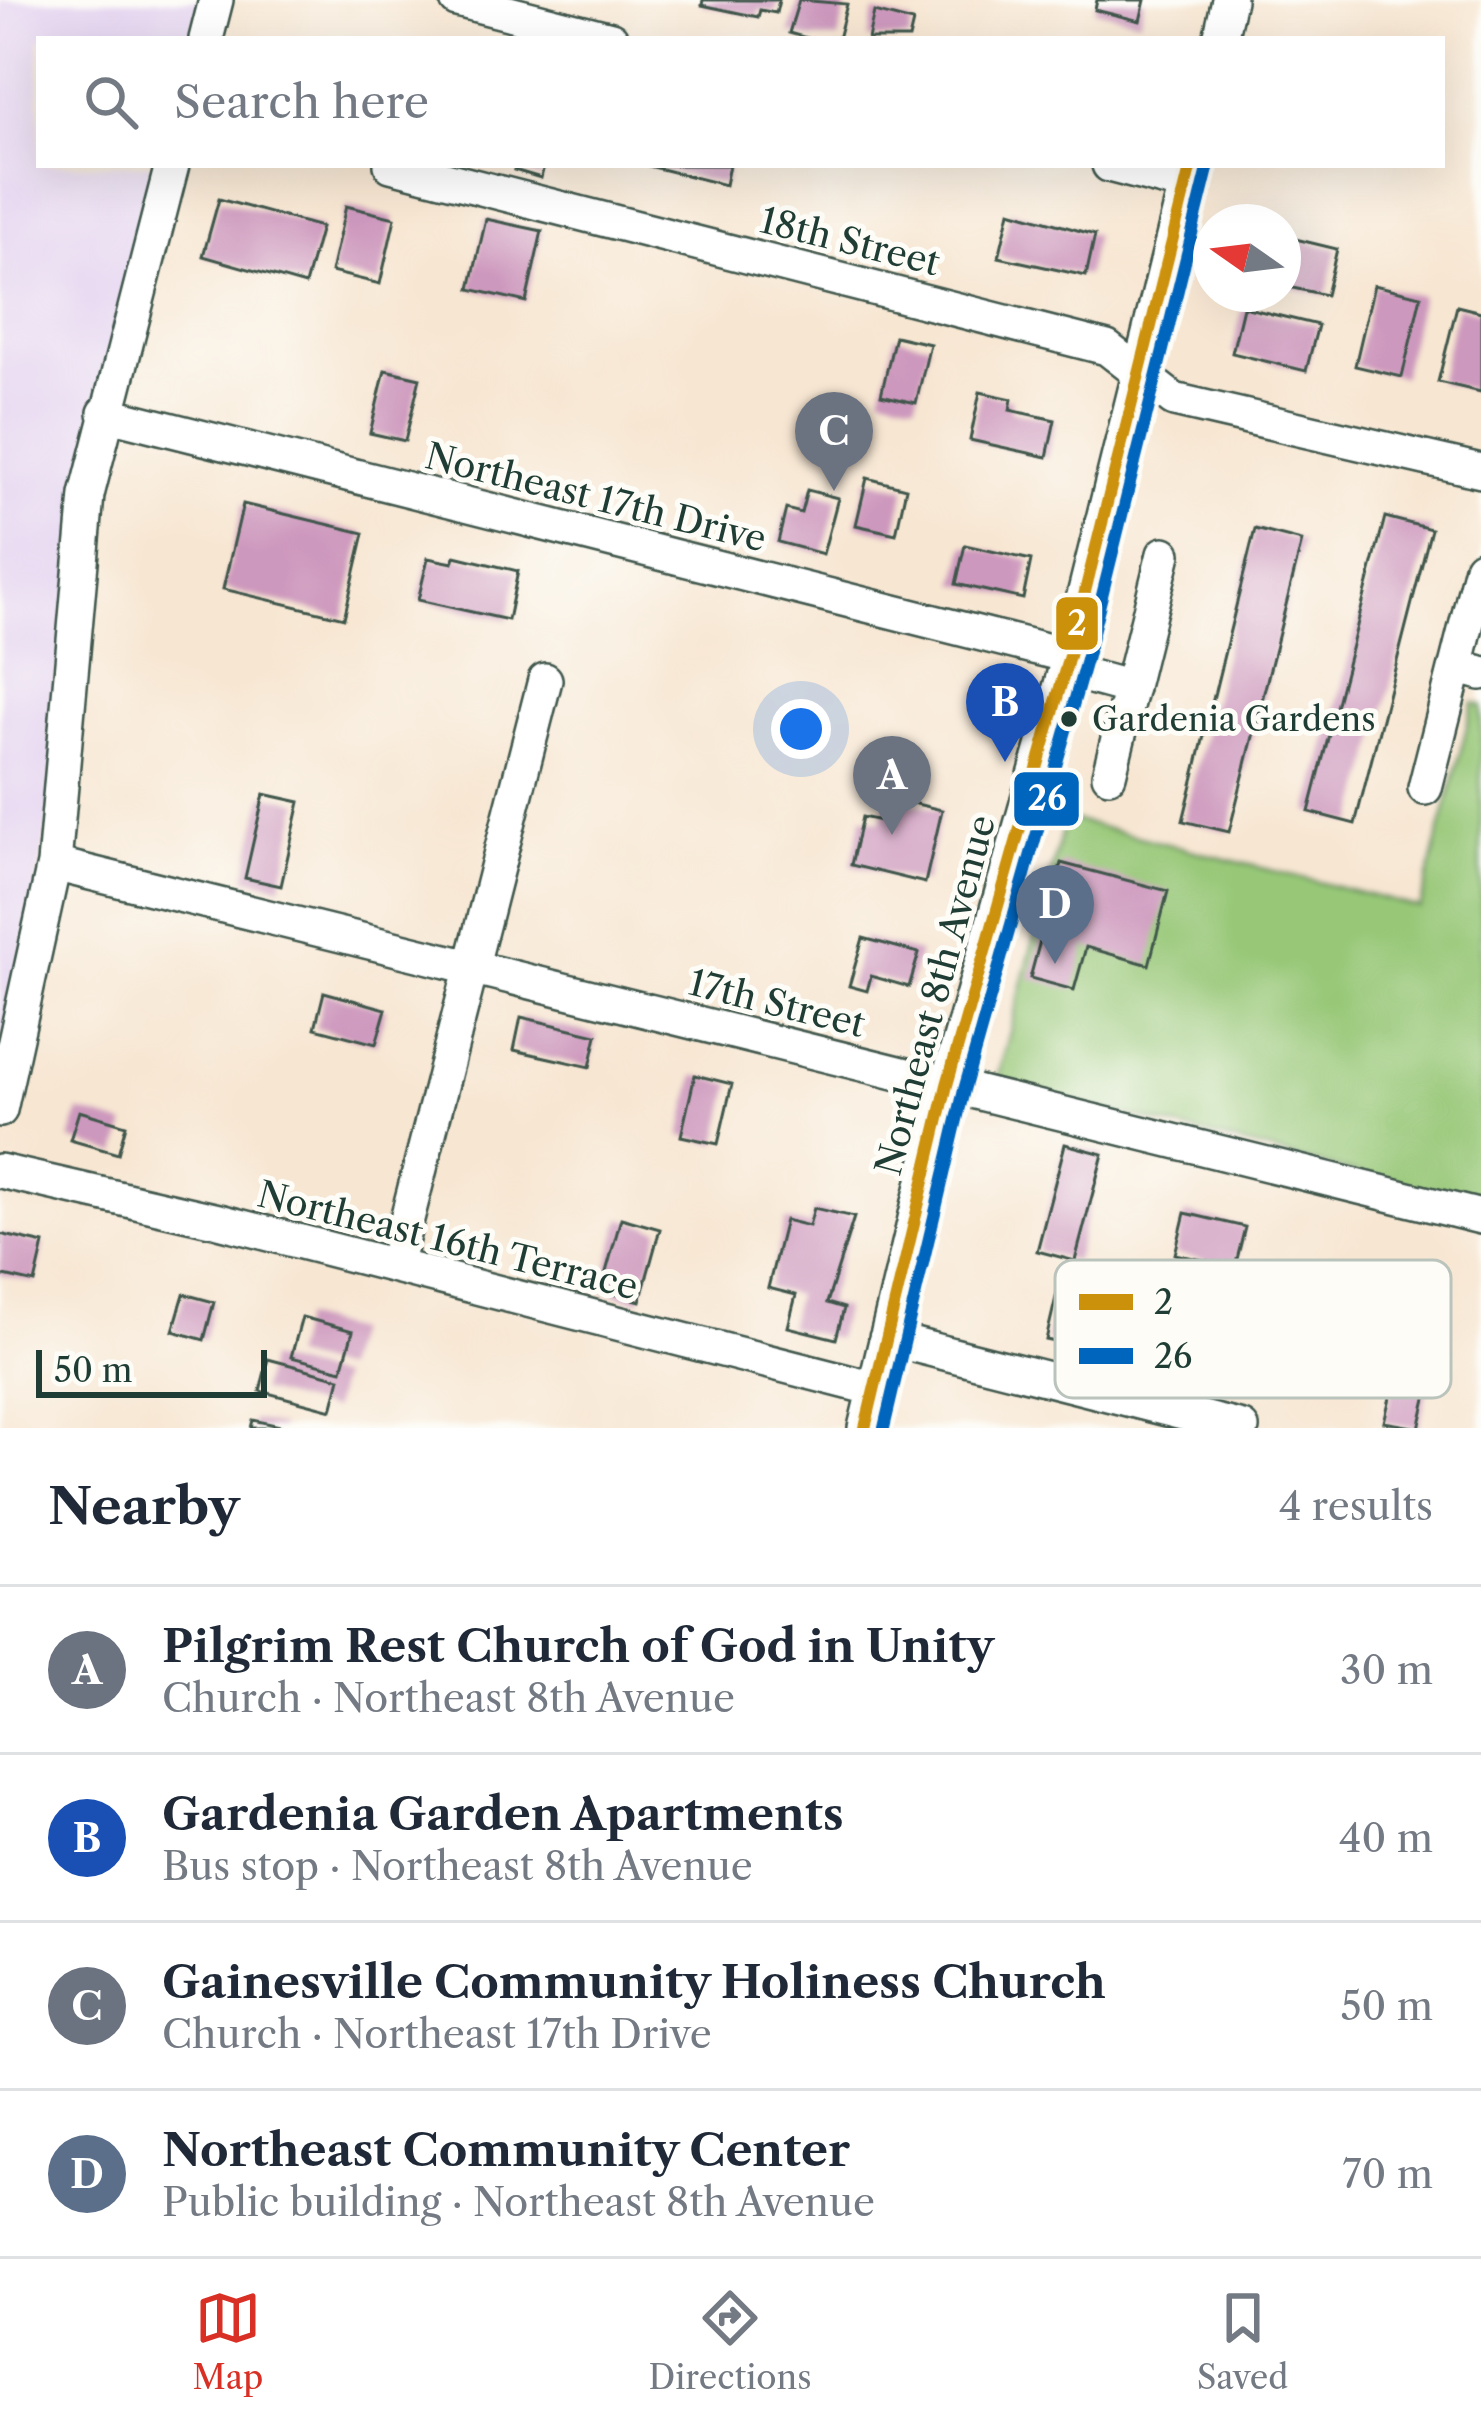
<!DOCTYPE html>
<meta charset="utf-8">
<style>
body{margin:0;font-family:"Libre Caslon Text",serif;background:#f6f6f7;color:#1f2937}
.compass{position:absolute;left:1193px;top:204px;width:108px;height:108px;border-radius:50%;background:#fff;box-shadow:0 12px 48px #0002;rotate:284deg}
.scale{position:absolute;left:36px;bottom:30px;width:231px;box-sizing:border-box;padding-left:12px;border:6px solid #1f3d34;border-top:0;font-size:33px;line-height:42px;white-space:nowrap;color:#1f3d34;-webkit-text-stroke:9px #fdfcf7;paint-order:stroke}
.you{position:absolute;left:801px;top:729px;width:42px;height:42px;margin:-30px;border:9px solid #fff;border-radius:50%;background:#1a73e8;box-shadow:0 0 0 18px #1a73e833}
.badge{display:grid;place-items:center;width:78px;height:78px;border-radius:50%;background:#d93025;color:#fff;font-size:39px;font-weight:700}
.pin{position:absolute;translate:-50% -99px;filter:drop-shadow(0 3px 6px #0008)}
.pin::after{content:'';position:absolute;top:63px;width:42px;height:36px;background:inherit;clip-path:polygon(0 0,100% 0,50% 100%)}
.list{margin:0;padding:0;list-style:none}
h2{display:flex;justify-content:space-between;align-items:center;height:156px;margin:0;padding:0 48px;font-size:51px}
h2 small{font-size:39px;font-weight:400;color:#747a83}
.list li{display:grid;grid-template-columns:78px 1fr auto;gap:36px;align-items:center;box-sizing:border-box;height:168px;padding:0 48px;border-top:3px solid #e0e1e3}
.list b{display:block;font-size:45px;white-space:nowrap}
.list p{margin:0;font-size:39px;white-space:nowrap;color:#747a83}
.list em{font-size:39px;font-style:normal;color:#747a83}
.icon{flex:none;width:66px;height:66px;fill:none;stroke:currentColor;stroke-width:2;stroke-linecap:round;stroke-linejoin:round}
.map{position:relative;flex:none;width:1481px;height:1428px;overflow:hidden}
.search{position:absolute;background:#fff;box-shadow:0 12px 48px #0002;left:36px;right:36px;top:36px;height:132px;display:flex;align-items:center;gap:30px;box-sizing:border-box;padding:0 42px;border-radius:0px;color:#747a83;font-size:45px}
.sheet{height:828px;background:#fff}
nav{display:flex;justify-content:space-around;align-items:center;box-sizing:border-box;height:168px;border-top:3px solid #e0e1e3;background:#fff;font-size:33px;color:#747a83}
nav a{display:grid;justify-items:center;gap:6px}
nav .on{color:#d93025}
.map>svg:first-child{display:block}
.built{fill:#e4d3f1}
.green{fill:#97c777;stroke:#5b8256;stroke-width:3}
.building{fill:#cd98bd}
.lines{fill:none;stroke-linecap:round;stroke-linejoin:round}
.minor-casing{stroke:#3f564c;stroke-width:38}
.minor{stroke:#fff;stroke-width:33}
.bus-1-casing{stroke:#fdfcf7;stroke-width:21}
.bus-2-casing{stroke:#fdfcf7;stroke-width:21}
.bus-1{stroke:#cc910a;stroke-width:12}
.bus-2{stroke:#0065bd;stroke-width:12}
.bus-dot{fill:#1f3d34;stroke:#fdfcf7;stroke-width:4.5}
.labels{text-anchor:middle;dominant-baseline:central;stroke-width:10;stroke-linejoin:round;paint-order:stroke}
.bus-label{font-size:33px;fill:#1f3d34;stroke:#fdfcf7;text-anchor:start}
.street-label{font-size:36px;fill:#1f3d34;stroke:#fdfcf7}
.key{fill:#fdfcf7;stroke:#bac3bc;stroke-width:3}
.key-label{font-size:33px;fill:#1f3d34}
.line-badge{stroke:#fdfcf7;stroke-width:4.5}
.badge-label{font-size:33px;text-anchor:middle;font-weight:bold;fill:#fff}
</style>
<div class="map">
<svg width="1481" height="1428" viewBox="0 0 1481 1428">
<rect width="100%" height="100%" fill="#fdfcf7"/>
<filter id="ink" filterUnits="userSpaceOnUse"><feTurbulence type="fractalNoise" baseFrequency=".00833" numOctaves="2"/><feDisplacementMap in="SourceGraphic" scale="24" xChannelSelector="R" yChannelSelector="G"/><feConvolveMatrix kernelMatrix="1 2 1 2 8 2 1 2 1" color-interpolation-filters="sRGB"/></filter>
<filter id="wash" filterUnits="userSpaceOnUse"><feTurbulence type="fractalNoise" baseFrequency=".004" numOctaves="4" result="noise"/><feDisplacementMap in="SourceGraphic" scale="48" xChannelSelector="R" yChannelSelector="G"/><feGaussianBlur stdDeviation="2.7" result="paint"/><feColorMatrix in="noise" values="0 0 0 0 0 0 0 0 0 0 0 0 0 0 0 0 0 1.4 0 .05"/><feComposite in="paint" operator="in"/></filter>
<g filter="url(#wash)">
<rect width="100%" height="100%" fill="#f7e6d2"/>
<path class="built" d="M0,0h201l-9,39h-153v126h121l-124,727 -36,164z"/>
<path class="green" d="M1473,703l8,2v500l-484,-123 68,-264 355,90z"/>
<g id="blocks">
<path class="building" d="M703,0h76l-3,13 -16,-3 -2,7 -56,-12z
M799,0l48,4 -9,35h-28l-21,-6z
M1097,0h48l-5,21 -45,-11z
M874,12l39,10 -4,17h-41z
M516,165h28l-3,13 -27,-8z
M645,165h84l-4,20z
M219,199l102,28 -16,58 -102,-29z
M346,206l49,12 -15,66 -49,-12z
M1010,211l85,24 -9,41 -87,-19z
M486,219l56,12 -16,71 -56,-13z
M1283,236l54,13 -11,46 -43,-9z
M1374,285l47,11 -19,81 -47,-11z
M1457,306l24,6v80l-43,-10z
M1243,307l75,18 -12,46 -74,-18z
M895,336l35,8 -14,59 -35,-8z
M385,370l35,8 -15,63 -35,-8z
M980,392l32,7 -2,11 45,10 -8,37 -77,-17z
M867,478l39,10 -10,46 -40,-9z
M807,490l31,8 -15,56 -45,-12 8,-33 15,4z
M243,504l121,29 -20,85 -121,-29z
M1385,517l46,12 -76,295 -46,-12z
M1255,529l47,12 -73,291 -46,-11z
M965,545l66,15 -8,39 -67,-15z
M455,556l63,15 -10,49 -90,-20 10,-42 25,5z
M264,794l36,8 -19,84 -36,-8z
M887,797l55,13 -17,73 -74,-18 11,-48 19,4z
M1061,863l107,28 -19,74 -63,-18 -12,43 -44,-12z
M863,938l56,15 -10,34 -38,-11 -4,15 -18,-5z
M324,992l62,17 -10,35 -61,-16z
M521,1017l76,18 -7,32 -76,-17z
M695,1075l37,9 -14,60 -37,-8z
M79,1111l47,14 -8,29 -48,-14z
M1065,1144l38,10 -28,107 -38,-10z
M814,1208l40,9 -27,86 17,5 -8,31 -48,-12 8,-32 -28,-7 17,-68 24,6z
M1185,1213l60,14 -10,40 -60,-13z
M621,1218l39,11 -20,72 -39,-11z
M0,1234l44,10 -9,39 -35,-8z
M1057,1293l23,6 -11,46 -23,-5z
M184,1294l30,8 -10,38 -31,-9z
M302,1317l51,14 -11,39 -51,-13z
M268,1359l72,19 -8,32 -72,-19z
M1399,1361l34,8 -14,59 -35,-6z
M253,1420l27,6v2h-29z"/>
</g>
</g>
<g filter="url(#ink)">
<use href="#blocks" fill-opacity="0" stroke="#3f564c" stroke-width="3"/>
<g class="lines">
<defs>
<path id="minor" d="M457,0l154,39
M206,39l10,-39
M1220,39l9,-39
M391,165l716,183 67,52 307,71
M1109,165l77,20
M105,413l964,243
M1481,567l-25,99 25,7
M1065,670l66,18
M1109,775l55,-221
M1425,788l31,-122
M54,864l1427,353
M0,1110l54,-246 33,-369 85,-330
M0,1171l219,50 656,168
M395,1266l150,-586
M886,1338l356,90
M865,1428l82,-343 122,-429 122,-491"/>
</defs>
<use href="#minor" class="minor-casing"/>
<use href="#minor" class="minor"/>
<defs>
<path id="bus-1" d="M865,1428l82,-343 122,-429 122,-491"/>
<path id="bus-2" d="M884,1428l80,-338 122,-430 122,-491"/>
</defs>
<use href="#bus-1" class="bus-1-casing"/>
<use href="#bus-2" class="bus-2-casing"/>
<use href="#bus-1" class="bus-1"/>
<use href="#bus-2" class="bus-2"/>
</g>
</g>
<circle class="bus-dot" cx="1069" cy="719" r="10"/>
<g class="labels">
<g class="bus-label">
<text x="1092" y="719">Gardenia Gardens</text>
</g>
<g class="street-label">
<text transform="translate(850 241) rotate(14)">18th Street</text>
<text transform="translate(596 497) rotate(14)">Northeast 17th Drive</text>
<text transform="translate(935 995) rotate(-75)">Northeast 8th Avenue</text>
<text transform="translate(777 1003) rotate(14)">17th Street</text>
<text transform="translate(448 1240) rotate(14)">Northeast 16th Terrace</text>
</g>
</g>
<rect x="1055" y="1260" width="396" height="138" rx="18" class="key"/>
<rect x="1079" y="1294" width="54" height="16" fill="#cc910a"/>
<rect x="1079" y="1348" width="54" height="16" fill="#0065bd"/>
<g class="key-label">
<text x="1154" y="1314">2</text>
<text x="1154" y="1368">26</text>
</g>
<g class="line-badge">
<rect x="1054" y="595" width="46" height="57" rx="12" fill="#cc910a"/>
<rect x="1012" y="770" width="69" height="58" rx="12" fill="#0065bd"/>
</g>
<g class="badge-label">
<text x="1077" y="635">2</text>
<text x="1047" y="810">26</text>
</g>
</svg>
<svg class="compass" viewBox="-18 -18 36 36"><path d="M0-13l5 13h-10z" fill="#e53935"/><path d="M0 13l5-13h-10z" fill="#747a83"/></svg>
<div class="scale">50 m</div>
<div class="you"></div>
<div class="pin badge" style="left:892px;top:835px;background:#6b7280">A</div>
<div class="pin badge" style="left:1005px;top:762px;background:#1a4fb4">B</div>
<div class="pin badge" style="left:834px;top:491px;background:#6b7280">C</div>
<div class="pin badge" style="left:1055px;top:964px;background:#5c6f8a">D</div>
<div class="search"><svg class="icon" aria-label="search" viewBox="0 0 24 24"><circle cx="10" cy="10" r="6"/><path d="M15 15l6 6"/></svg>Search here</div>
</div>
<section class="sheet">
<h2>Nearby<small>4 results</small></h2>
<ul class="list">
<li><span class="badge" style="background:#6b7280">A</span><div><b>Pilgrim Rest Church of God in Unity</b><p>Church · Northeast 8th Avenue</p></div><em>30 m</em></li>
<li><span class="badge" style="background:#1a4fb4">B</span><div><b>Gardenia Garden Apartments</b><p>Bus stop · Northeast 8th Avenue</p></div><em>40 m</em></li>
<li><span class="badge" style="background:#6b7280">C</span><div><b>Gainesville Community Holiness Church</b><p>Church · Northeast 17th Drive</p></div><em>50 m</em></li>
<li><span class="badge" style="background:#5c6f8a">D</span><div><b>Northeast Community Center</b><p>Public building · Northeast 8th Avenue</p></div><em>70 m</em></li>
</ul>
</section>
<nav>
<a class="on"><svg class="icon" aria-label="map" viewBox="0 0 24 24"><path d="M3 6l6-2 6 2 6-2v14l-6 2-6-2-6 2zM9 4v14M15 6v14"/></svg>Map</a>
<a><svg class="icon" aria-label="directions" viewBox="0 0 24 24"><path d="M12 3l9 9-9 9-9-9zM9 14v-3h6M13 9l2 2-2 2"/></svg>Directions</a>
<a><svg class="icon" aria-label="saved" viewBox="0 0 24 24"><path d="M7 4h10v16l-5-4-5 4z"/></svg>Saved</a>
</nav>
